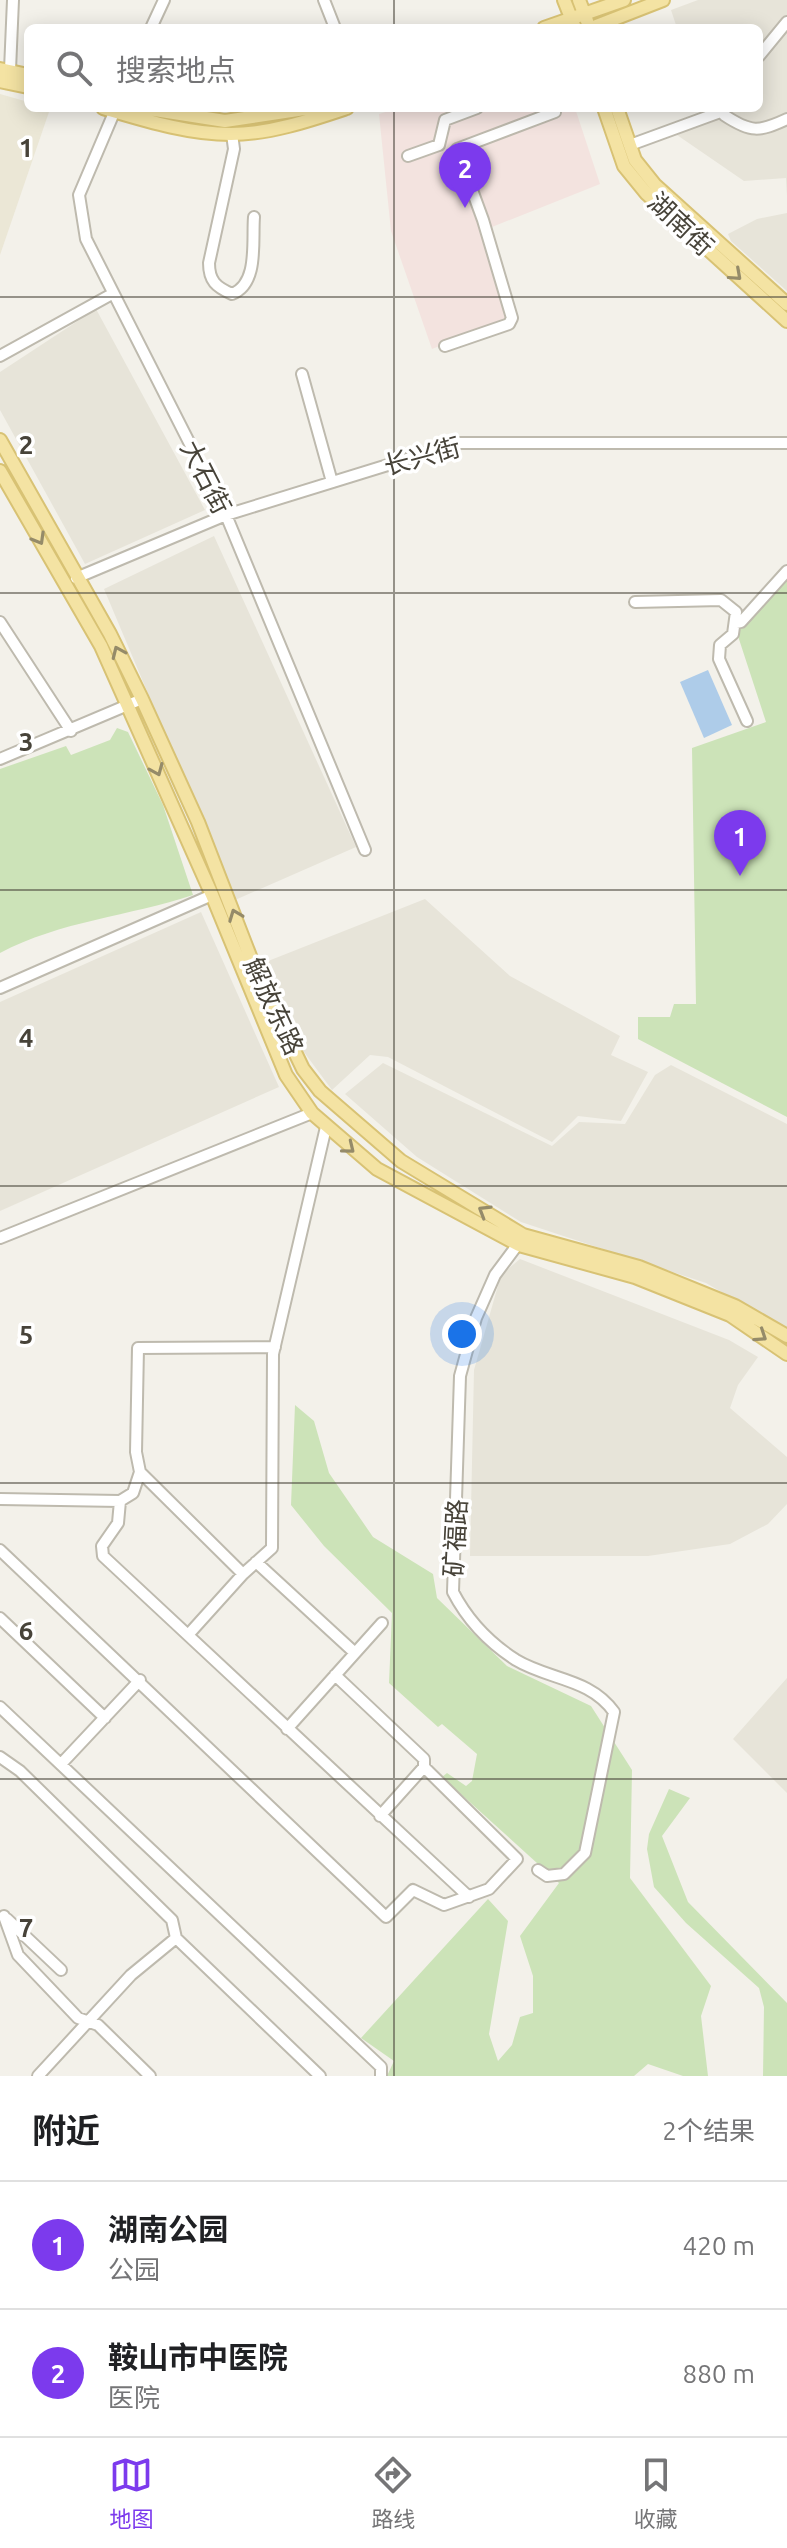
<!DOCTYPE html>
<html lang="zh">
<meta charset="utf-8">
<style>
body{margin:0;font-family:Ubuntu,"Noto Sans SC",sans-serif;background:#f6f6f6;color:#202124}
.you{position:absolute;left:462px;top:1334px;width:28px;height:28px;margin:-20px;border:6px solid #fff;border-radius:50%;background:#1a73e8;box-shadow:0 0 0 12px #1a73e833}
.badge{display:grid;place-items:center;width:52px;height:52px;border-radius:50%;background:#7c3aed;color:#fff;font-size:26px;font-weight:700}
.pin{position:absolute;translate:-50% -66px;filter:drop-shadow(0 2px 4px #0008)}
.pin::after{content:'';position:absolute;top:42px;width:28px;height:24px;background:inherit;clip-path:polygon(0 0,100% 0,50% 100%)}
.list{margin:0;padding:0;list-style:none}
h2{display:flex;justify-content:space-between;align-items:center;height:104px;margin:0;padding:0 32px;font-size:34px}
h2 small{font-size:26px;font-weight:400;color:#757577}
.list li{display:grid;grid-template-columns:52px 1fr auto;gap:24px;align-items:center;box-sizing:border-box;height:128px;padding:0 32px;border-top:2px solid #e0e0e0}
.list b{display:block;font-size:30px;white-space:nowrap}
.list p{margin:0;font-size:26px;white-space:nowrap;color:#757577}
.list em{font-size:26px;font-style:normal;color:#757577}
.icon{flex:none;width:44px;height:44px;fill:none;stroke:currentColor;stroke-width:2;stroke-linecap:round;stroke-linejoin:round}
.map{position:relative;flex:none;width:787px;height:2076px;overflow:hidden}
.search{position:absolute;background:#fff;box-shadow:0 4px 20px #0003;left:24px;right:24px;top:24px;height:88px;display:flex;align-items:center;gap:20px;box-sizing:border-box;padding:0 28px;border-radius:12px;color:#757577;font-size:30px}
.sheet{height:360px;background:#fff}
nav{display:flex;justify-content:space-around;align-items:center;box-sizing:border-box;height:112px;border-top:2px solid #e0e0e0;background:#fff;font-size:22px;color:#757577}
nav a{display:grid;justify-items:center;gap:4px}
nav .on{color:#7c3aed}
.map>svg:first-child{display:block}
.residential{fill:#e7e4d9}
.education{fill:#ebe7d6}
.medical{fill:#f3e3df}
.green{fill:#cce3b8}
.water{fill:#aecce9}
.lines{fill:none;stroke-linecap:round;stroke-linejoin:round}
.minor-casing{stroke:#bebaae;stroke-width:14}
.major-casing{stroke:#d8c274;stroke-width:16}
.minor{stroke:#fff;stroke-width:10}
.major{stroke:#f4e3a3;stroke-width:12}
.oneway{stroke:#958b69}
.grid{fill:none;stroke:#474339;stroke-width:2;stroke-opacity:0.55}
.labels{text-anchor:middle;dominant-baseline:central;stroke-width:7;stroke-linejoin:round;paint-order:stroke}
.street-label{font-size:26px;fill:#474339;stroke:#fff}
.grid-label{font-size:26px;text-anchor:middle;font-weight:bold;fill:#474339;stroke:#fff;stroke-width:7;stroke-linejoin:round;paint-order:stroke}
</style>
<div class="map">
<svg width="787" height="2076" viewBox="0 0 787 2076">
<rect width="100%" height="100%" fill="#f3f1ea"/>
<path class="residential" d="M698,0h89v196l-1,-18 -42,3 -67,-46 33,-14 -5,-13h54v-80h-82l-6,-18z
M787,213v78l-56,-50 -3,-7 29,-15z
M96,309l109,201 -120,54 -85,-154v-38z
M214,536l142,311 -121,53 -131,-311z
M425,899l85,77 110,60 -9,19 37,17 -27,49 -43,-5 -26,26 -164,-85 -18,-2 -38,35 -48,-65 -26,-60z
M201,912l78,175 -279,124v-209z
M383,1063l169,83 27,-24 46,2 30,-49 16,-10 116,59v206l-81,-47 -185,-61 -104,-65 -72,-63z
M520,1259l209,81 29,17 -20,28 -8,23 57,49v47l-19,20 -38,20 -82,12h-178l4,-186 27,-95z
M787,1678v115l-54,-54z"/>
<path class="education" d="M0,94l28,8v6l22,1 -50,146z"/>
<path class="medical" d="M398,108h177l25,76 -118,47 26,88 -76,30 -41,-118 -12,-117z"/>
<path class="green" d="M787,572v545l-149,-78v-22h32l4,-13h22l-4,-256 74,-26 -30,-92 7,-2 36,-39z
M117,728l11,4 35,73 30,90c-63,21 -133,26 -193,58v-184l66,-23 5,9 39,-15z
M295,1405l19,16 15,52 44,64 60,37 4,24 70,68 84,40 41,64 -2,108 81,108 -10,30 7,60h-25l-35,-12 -14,12h-247l7,-15 -33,-23 127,-139 20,22 -19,113 9,27 14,-16 8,-28 13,-4v-37l-13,-40 39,-53 -117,-106 5,-4 19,13 6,-5 5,-27 -35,-30 -4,3 -49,-44 3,-70 -68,-67 -33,-41z
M669,1789l21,9 -28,38 26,66 99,101v73h-24l1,-69 -5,-19 -73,-65 -32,-36 -7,-38 2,-15z"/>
<path class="water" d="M708,670l24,55 -28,13 -24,-56z"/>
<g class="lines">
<defs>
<path id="minor" d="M324,0l11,28
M151,28l13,-28
M759,56l28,-34
M10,70l3,-70
M116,108l-37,87 7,44 140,276 139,335
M722,108l2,7c27,18 35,17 63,4
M232,134l2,15 -25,114c0,18 7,24 23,31 27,-10 20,-53 22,-77
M630,145l93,-34
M408,156l31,-11 6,-25 32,-12
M445,346l64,-22 3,-6 -29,-98 -26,-71 98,-37 -1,-4
M0,356l112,-62
M302,374l30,108
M76,578l150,-63 233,-72h328
M635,602l86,-2 15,12 -3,22 -13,11 -1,14 28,62
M0,622l71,109
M736,623l5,-1 46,-51
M0,759l142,-60
M0,988l212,-93
M0,1238l312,-125
M521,1240l-26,35 -19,43 -16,58 -7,216c15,29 35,50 63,68 33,20 74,18 98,52l-29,141 -21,21 -17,2 -9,-6
M275,1347l-137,1 -2,104 4,20 103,102 29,-26 1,-194 53,-227
M0,1499l120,2 13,-8 7,-21
M120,1501l-2,22 -16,23 1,10 366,341
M0,1550l386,367 27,-27 31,15 45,-16 28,-30 -93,-92v-8l-89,-84
M256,1562l99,91
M0,1618l105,100
M188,1635l55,-61
M0,1707l381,360v9
M287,1729l95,-106
M0,1757l20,14 152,149 4,18 144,138
M62,1763l78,-83
M380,1816l44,-49
M4,1916l14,39 60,63 20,7 52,51
M7,1919l54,51
M38,2076l93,-101 45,-37"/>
<path id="major" d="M564,0l11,28
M579,0l8,21
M544,28l80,-28
M591,28l72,-28
M0,69l28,6
M0,81l28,6
M103,108c41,12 85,26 128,26 39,0 80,-14 116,-26
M142,108l83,13 86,-13
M604,108l20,58 22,27 141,128
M617,108l18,52 20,25 132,119
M0,440l110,194 32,65 56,123 57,147 48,100 17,22 81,70 122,74 116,32 96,39 52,30
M0,471l101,175 111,249 74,180 26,38 65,56 142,76 116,32 95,38 57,39"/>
</defs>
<use href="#minor" class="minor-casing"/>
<use href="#major" class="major-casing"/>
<use href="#minor" class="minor"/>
<use href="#major" class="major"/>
</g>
<defs><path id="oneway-chevron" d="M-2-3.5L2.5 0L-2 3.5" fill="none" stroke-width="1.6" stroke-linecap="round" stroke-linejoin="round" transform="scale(2)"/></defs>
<g class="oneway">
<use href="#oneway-chevron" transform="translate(736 275) rotate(42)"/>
<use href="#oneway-chevron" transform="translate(39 539) rotate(60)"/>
<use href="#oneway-chevron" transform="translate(118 652) rotate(-114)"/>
<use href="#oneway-chevron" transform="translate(157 770) rotate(67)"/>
<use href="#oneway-chevron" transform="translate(235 915) rotate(-111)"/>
<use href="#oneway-chevron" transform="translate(349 1148) rotate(39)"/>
<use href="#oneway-chevron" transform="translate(484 1211) rotate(-149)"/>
<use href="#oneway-chevron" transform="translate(761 1336) rotate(34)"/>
</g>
<path class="grid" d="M394,0v28M394,108v1968M0,297h787M0,593h787M0,890h787M0,1186h787M0,1483h787M0,1779h787"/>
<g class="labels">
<g class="street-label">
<text transform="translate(681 224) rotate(43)">湖南街</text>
<text transform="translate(422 456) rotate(-15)">长兴街</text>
<text transform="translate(206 477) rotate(63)">大石街</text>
<text transform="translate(274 1006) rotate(65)">解放东路</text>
<text transform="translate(455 1538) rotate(-87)">矿福路</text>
</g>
</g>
<g class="grid-label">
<text x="26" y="157">1</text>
<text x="26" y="454">2</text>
<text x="26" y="751">3</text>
<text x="26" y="1047">4</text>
<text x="26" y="1344">5</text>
<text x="26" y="1640">6</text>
<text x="26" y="1937">7</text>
</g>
</svg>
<div class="you"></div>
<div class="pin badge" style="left:740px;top:876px">1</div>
<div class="pin badge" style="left:465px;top:208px">2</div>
<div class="search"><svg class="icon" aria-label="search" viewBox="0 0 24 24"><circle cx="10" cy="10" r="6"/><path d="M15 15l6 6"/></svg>搜索地点</div>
</div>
<section class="sheet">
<h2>附近<small>2个结果</small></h2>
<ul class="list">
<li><span class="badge">1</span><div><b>湖南公园</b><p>公园</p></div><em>420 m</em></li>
<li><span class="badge">2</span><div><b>鞍山市中医院</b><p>医院</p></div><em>880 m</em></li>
</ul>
</section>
<nav>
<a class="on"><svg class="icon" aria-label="map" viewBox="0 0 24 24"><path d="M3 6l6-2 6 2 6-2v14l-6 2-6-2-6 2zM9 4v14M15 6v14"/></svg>地图</a>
<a><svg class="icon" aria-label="directions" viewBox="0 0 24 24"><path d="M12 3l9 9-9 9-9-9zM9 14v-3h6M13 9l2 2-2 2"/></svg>路线</a>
<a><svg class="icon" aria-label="saved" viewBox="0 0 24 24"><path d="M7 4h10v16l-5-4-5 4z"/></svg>收藏</a>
</nav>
